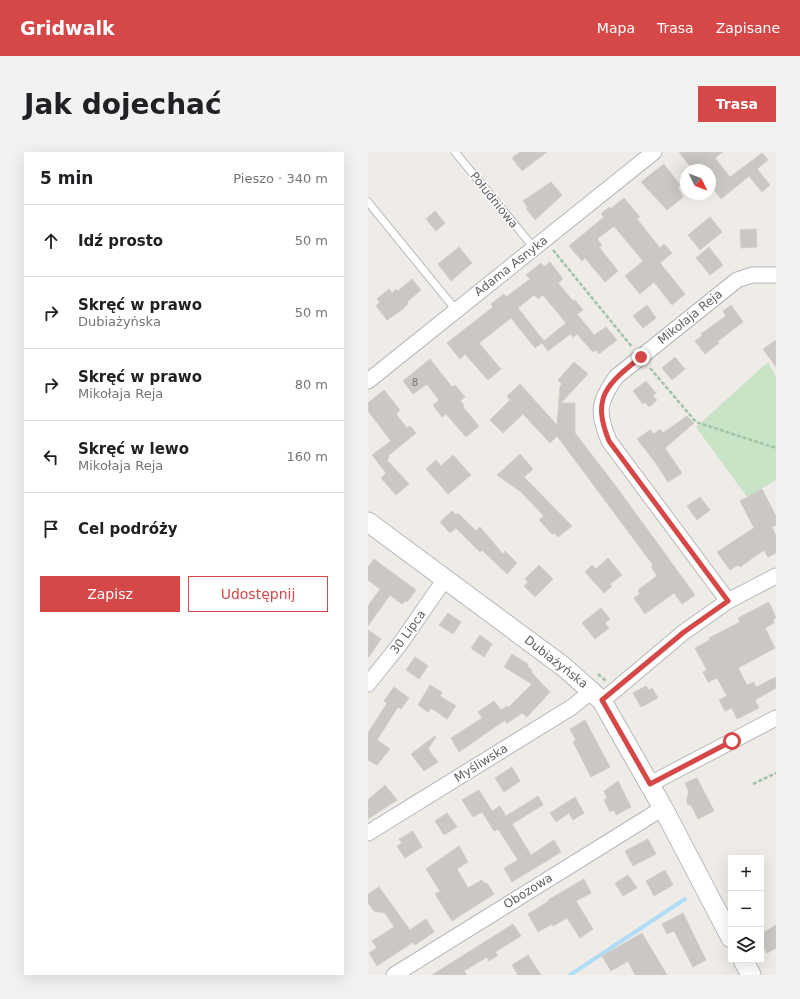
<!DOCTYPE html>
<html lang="pl">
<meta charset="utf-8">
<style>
body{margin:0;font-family:"DejaVu Sans",sans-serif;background:#f2f2f2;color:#202124}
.controls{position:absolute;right:12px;bottom:12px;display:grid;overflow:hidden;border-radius:0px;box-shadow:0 4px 16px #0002}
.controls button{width:36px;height:36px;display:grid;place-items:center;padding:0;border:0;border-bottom:1px solid #e0e0e0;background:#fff;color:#202124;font:20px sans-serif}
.compass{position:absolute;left:312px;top:12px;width:36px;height:36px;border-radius:50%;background:#fff;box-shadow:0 4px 16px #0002;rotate:133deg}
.stop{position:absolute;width:12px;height:12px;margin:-9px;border:3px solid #d54847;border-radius:50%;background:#fff}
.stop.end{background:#d54847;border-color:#fff;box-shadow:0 1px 4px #0008}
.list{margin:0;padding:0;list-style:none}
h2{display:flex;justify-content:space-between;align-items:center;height:52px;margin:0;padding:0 16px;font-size:17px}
h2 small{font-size:13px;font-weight:400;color:#757577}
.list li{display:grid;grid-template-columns:26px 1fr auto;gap:12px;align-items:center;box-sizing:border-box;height:72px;padding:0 16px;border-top:1px solid #e0e0e0}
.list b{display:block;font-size:15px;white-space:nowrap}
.list p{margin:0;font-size:13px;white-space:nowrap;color:#757577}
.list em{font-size:13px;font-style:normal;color:#757577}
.actions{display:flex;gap:8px;padding:12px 16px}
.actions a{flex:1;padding:9px 0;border:1px solid #d54847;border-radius:0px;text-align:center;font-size:14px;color:#d54847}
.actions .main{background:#d54847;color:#fff}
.icon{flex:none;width:22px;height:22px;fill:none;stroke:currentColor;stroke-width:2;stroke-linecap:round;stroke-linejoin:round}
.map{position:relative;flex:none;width:408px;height:823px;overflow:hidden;border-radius:0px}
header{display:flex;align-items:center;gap:24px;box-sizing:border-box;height:56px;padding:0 20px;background:#d54847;color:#fff}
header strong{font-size:19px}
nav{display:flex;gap:22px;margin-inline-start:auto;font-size:14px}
.intro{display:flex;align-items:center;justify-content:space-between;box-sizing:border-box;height:96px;padding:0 24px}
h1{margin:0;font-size:28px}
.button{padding:10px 18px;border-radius:0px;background:#d54847;color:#fff;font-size:14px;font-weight:700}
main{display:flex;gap:24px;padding:0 24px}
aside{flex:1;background:#fff;border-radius:0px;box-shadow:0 4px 16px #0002}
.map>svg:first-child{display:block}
.green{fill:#c9e3c7}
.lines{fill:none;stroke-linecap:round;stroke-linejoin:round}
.stream{stroke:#b1dcf5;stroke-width:4}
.building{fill:#cac7c4;stroke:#d3cec6;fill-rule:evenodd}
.service-casing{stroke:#b4b7ba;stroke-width:9}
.minor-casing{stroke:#b4b7ba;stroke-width:17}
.tertiary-casing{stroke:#b4b7ba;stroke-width:21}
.path{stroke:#a1c3a8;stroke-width:2.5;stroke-dasharray:4 2;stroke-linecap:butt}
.service{stroke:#fff;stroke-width:7}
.minor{stroke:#fff;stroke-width:15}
.tertiary{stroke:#fff;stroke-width:19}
.route{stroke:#d54847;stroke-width:5}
.labels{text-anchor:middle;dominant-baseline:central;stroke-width:3;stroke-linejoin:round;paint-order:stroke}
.number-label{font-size:10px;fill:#797b7d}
.street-label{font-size:12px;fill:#5e6265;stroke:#fff}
</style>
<header>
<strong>Gridwalk</strong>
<nav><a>Mapa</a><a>Trasa</a><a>Zapisane</a></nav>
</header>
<div class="intro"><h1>Jak dojechać</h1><a class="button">Trasa</a></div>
<main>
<aside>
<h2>5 min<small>Pieszo · 340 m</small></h2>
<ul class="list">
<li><svg class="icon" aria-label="ahead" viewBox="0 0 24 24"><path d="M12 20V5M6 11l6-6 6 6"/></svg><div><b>Idź prosto</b></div><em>50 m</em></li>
<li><svg class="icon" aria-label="right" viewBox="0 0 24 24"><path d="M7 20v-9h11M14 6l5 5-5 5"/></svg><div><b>Skręć w prawo</b><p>Dubiażyńska</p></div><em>50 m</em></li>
<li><svg class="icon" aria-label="right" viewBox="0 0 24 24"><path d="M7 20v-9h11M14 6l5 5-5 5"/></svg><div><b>Skręć w prawo</b><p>Mikołaja Reja</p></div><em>80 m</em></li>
<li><svg class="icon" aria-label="left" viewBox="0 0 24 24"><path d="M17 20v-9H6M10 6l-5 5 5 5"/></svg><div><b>Skręć w lewo</b><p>Mikołaja Reja</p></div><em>160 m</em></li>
<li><svg class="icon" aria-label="arrive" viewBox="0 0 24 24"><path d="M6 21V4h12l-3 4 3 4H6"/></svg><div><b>Cel podróży</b></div></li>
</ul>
<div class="actions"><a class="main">Zapisz</a><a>Udostępnij</a></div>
</aside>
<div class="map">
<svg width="408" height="823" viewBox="0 0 408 823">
<rect width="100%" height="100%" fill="#efece7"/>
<path class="green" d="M400,210l8,15v103l-29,17 -51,-70z"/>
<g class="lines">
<path class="stream" d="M202,823l115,-76"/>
</g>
<path class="building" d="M152,0h27l-25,19 -10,-13z
M311,0h44l-8,6 15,19 32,-24 6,7 -11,9 13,16 -8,7 -13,-16 -28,23 -11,-14v-15h-17z
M296,12l16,21 -2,2 5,10 -16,13 -26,-28z
M183,30l11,13 -27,25 -9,-12 2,-1 -5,-6z
M256,46l16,19 -3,2 23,29 4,-4 8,9 -12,10 25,31 -13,11 -18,-23 -14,12 -15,-18 18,-15 -29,-35 -17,13 5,6 -3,2 19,24 -13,11 -20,-24 -3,3 -13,-15 35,-29 -3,-3 8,-7 1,2z
M67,59l10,12 -9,8 -10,-12z
M342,65l12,15 -22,18 -12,-15z
M388,77l1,18 -16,1 -1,-18z
M91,95l13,16 -21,18 -13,-17z
M341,95l14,18 -13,10 -14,-17z
M182,110l13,17 -5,4 15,18 2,-1 8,10 -6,4 17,21 12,-8 11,13 -18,14 -3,-4 -3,2 -16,-18 -4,3 -3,-3 -22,17 -6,-8 -7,5 -24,-30 -32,25 22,26 -13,11 -23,-26 -5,5 -13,-16 46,-36 -2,-3 5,-4 8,-6 2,3 24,-18 -4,-4 15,-12 3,4zM166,143l4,4 5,-4 23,28 -22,18 -26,-33z
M44,127l9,11 -14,12 1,2 -5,5 -16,11 -11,-14 4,-4 -3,-3 12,-10 3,4 4,-4 2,2z
M279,153l9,13 -13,10 -10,-12z
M363,153l12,17 -26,20 2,1 -14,11 -10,-13 7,-5 -1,-2 25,-18 -3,-5z
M408,188v27l-13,-18z
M307,205l10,12 -13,11 -10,-12z
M62,207l22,28 3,-2 10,12 -5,4 4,4 -1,2 16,19 -13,11 -20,-23 -4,3 -9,-12 6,-5 -12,-16 -14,10 -10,-13z
M206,210l14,12 -27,29h14v30l40,52 80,110 -13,9 -8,-11 -29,21 -11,-16 6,-4 -2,-4 19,-14 -6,-10 2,-1 -96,-129 -7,7 -27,-29 -20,19 -13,-13 20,-20 -3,-4 13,-12 37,41 3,-39 2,-2 -4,-4z
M278,229l10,12 -3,3 4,4 -8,7 -4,-5 -2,2 -10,-13z
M16,238l16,20 -4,4 11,14 3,-2 6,7 -28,23 1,2 -2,2 22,24 -13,11 -15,-17 5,-5 -14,-18 19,-14 -23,-30v-8z
M319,264l7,7 -29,25 17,25 -14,9 -13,-20 -18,-23 13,-9 4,4 6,-5 3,4z
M152,302l13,15 -9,8 48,49 -14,11 -4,-4 -2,1 -13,-14 5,-4 -23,-24 -24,-17z
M85,303l18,20 -23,19 -22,-25 10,-9 5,6z
M394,337l14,27v9l-4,2 4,9v17l-8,4 -4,-7 -24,17 -2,-2 -8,5 -13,-18 37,-24 -14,-27z
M332,345l10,13 -13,10 -10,-14z
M84,359l4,4 2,-2 18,18 4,-4 23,27 2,-3 12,12 -10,11 -25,-24 -2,2 -24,-24 -6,5 -10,-11z
M240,406l14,17 -12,9 2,2 -8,7 -19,-21 7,-7 4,4z
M6,407l42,31 -9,12 -2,-1 -3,3 -12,-9 -22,31v-20l12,-17 -12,-9v-13z
M171,413l14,14 -18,18 -11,-11 4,-4 -3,-3z
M401,450l7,16 -3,2 1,3 -9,5 10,20 -37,20 9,17 7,-3 2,5 20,-10v11l-21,12 4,8 -22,11 -5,-11 -7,3 -6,-11 8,-4 -10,-18 -9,4 -5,-10 4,-2 -12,-22 15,-8 -1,-2 31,-16 -2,-4z
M233,456l9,11 -5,4 4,5 -14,11 -13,-16z
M80,461l13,9 -8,12 -14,-9z
M0,478l13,9 -13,19z
M112,483l12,9 -8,13 -13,-9z
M144,502l16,10 -1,2 5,4 -1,2 19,20 -23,25 -5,-4 -13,9 -3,1 -1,-3 -46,32 -8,-14 31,-20 -4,-6 16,-11 7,9 6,-4 1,2 24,-24 -28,-17z
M47,505l13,9 -9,13 -13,-9z
M62,533l12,7 -2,4 16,10 -9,13 -16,-11 -3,4 -10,-7z
M278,534l3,4 3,-2 6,10 -17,9 -8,-14z
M26,535l15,11 -8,11 -3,-2 -21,33 13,9 -13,16 -9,-5v-27l19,-30 -3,-2z
M217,568l25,47 -19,10 -18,-35 3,-2 -6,-11z
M67,584l1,1 -8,12 10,13 -14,9 -13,-17z
M144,615l8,14 -16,11 -9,-14z
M329,626l17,33 -16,8 -7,-14 -4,-1v-6l2,-6 -4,-9z
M250,629l13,26 -15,8 -2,-5 -4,2 -6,-12 3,-2 -3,-7z
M17,633l12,15 -29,19v-19z
M111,638l13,21 8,-5 6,10 32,-20 5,9 -31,19 19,31 23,-15 7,12 -49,30 -8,-14 14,-8 -20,-31 -4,2 -12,-19 -9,5 -11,-17z
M207,645l9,16 -11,7 -4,-7 -13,9 -6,-9z
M79,661l10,14 -13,8 -9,-14z
M45,679l9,16 -17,11 -8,-12 5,-3 -3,-4z
M280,687l8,15 -23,12 -8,-15z
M91,694l9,16 -11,7 11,19 14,-8 2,3h3l7,11 -42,27 -17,-27 5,-3 -14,-22z
M297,718l8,15 -19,11 -8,-15z
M260,723l9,13 -14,8 -8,-13z
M216,727l7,14 -15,8 17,28 -13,9 -13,-20 -14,8 -1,-2 -14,8 -10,-18 21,-13 -1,-1z
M11,735l31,43 16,-11 8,13 -19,13 -2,-3 -36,24 -8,-13 8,-5 -5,-7 22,-14 -9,-14 -11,-2 -6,-8v-9z
M315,761l23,47 -13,7 -19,-36 -7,3 -5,-10z
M145,772l8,12 -26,16 3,3 -9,6 -2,-4 -23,14 3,4h-35z
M408,773v23l-9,5 -6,-11v-8z
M274,781l25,42h-32l-7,-14 -17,10 -9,-15z
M160,803l13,20h-23l-6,-10z"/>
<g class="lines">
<defs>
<path id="service" d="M87,0l79,96
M0,50l88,108"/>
<path id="minor" d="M0,229l286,-229
M360,449l-119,-160c-12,-29 -11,-38 7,-64l121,-97 15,-5h24
M0,532l32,-40 45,-65
M234,549l82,-69 44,-31 48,-25
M282,632l126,-66
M0,681l204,-126 21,-17
M26,823l269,-167"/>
<path id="tertiary" d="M0,370l196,145 38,34 61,107 68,130
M375,808l8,15"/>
</defs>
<use href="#service" class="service-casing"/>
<use href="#minor" class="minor-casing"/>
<use href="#tertiary" class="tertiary-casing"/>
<path class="path" d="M185,98l79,97
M282,216l46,54 80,26
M230,522l8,7
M385,632l23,-11"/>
<use href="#service" class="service"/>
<use href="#minor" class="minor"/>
<use href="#tertiary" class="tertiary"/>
</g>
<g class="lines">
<path class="route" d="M273,205c-34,27 -50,40 -32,84l119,160 -44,31 -82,68 48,84 82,-43"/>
</g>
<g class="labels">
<g class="number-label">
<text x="47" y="230">8</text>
</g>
<g class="street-label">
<text transform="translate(126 48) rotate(51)">Południowa</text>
<text transform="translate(143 114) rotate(-38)">Adama Asnyka</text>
<text transform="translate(322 165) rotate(-39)">Mikołaja Reja</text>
<text transform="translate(40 480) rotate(-54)">30 Lipca</text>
<text transform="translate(188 510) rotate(38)">Dubiażyńska</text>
<text transform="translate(113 611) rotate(-32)">Myśliwska</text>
<text transform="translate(160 739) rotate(-32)">Obozowa</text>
</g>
</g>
</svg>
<div class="controls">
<button>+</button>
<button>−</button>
<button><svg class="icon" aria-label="layers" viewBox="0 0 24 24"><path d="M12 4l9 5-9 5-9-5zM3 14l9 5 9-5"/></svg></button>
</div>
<svg class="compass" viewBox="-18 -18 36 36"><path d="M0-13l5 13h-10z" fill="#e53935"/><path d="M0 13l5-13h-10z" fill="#757577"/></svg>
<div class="stop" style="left:364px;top:589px"></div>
<div class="stop end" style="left:273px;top:205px"></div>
</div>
</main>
